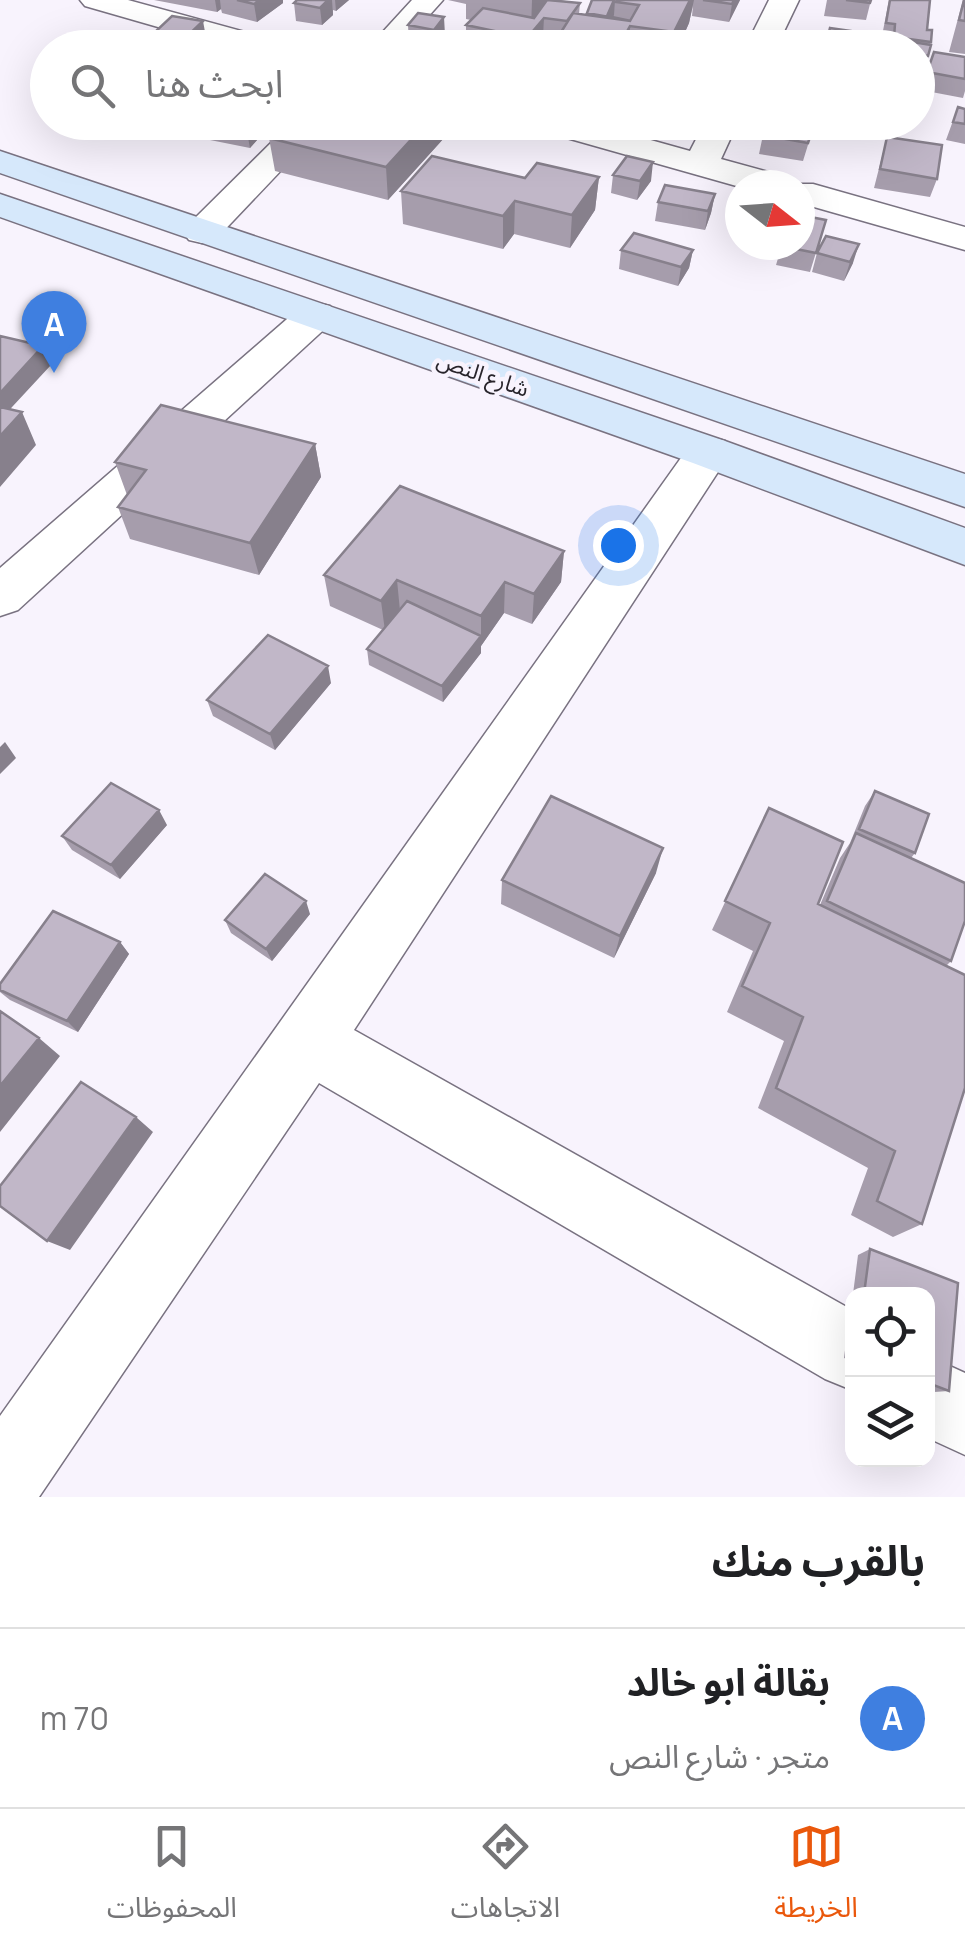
<!DOCTYPE html>
<html lang="ar">
<meta charset="utf-8">
<style>
body{margin:0;font-family:Manrope,"Noto Sans Arabic",sans-serif;background:#f2f2f2;color:#202124;direction:rtl}
.controls{position:absolute;right:30px;bottom:30px;display:grid;overflow:hidden;border-radius:20px;box-shadow:0 10px 40px #0002}
.controls button{width:90px;height:90px;display:grid;place-items:center;padding:0;border:0;border-bottom:2px solid #e0e0e0;background:#fff;color:#202124;font:50px sans-serif}
.compass{position:absolute;left:725px;top:170px;width:90px;height:90px;border-radius:50%;background:#fff;box-shadow:0 10px 40px #0002;rotate:107deg}
.you{position:absolute;left:618px;top:545px;width:35px;height:35px;margin:-25px;border:8px solid #fff;border-radius:50%;background:#1a73e8;box-shadow:0 0 0 15px #1a73e833}
.badge{display:grid;place-items:center;width:65px;height:65px;border-radius:50%;background:#ea580c;color:#fff;font-size:32px;font-weight:700}
.pin{position:absolute;translate:-50% -82px;filter:drop-shadow(0 2px 5px #0008)}
.pin::after{content:'';position:absolute;top:52px;width:35px;height:30px;background:inherit;clip-path:polygon(0 0,100% 0,50% 100%)}
.list{margin:0;padding:0;list-style:none}
h2{display:flex;justify-content:space-between;align-items:center;height:130px;margin:0;padding:0 40px;font-size:42px}
h2 small{font-size:32px;font-weight:400;color:#757577}
.list li{display:grid;grid-template-columns:65px 1fr auto;gap:30px;align-items:center;box-sizing:border-box;height:180px;padding:0 40px;border-top:2px solid #e0e0e0}
.list b{display:block;font-size:38px;white-space:nowrap}
.list p{margin:0;font-size:32px;white-space:nowrap;color:#757577}
.list em{font-size:32px;font-style:normal;color:#757577}
.icon{flex:none;width:55px;height:55px;fill:none;stroke:currentColor;stroke-width:2;stroke-linecap:round;stroke-linejoin:round}
.map{position:relative;flex:none;width:965px;height:1497px;overflow:hidden;direction:ltr}
.search{position:absolute;background:#fff;box-shadow:0 10px 40px #0002;left:30px;right:30px;top:30px;height:110px;display:flex;align-items:center;gap:25px;box-sizing:border-box;padding:0 35px;border-radius:55px;color:#757577;font-size:38px}
.sheet{height:310px;background:#fff}
nav{display:flex;justify-content:space-around;align-items:center;box-sizing:border-box;height:140px;border-top:2px solid #e0e0e0;background:#fff;font-size:28px;color:#757577}
nav a{display:grid;justify-items:center;gap:5px}
nav .on{color:#ea580c}
.map>svg:first-child{display:block}
.lines{fill:none;stroke-linecap:round;stroke-linejoin:round}
.street-casing{stroke:#797281;stroke-width:3}
.secondary-casing{stroke:#797281;stroke-width:3}
.street{fill:#fff;fill-rule:evenodd}
.secondary{fill:#d6e8fb;fill-rule:evenodd}
.wall{fill:#a69dac}
.shaded-wall{fill:#87808c}
.building{fill:#c1b7c8;stroke:#87808c;stroke-width:2.5}
.labels{text-anchor:middle;dominant-baseline:central;stroke-width:9;stroke-linejoin:round;paint-order:stroke}
.far-street-label{font-size:22px;fill:#28242b;stroke:#f8f3fd}
</style>
<div class="map">
<svg width="965" height="1497" viewBox="0 0 965 1497">
<rect width="100%" height="100%" fill="#f8f3fd"/>
<g class="lines">
<defs>
<path id="street" d="M80,0h48l150,41 4,7h-51l-146,-42z
M412,0h31l-43,48h-32z
M769,0h30l-23,48h-31z
M292,122h35l-112,118 -13,3 -13,-3 -6,-8 6,-8z
M531,122h55l104,29 15,-29h33l-17,37 66,18 4,7h22l152,43v23l-165,-47v-18l-60,2 -205,-58z
M316,303l14,3 6,9 -6,9 -312,286 -18,6v-48l302,-262z
M709,437l16,4 6,11 -377,578 498,280v80l-27,-11 -506,-296 -280,414h-39v-81l693,-975z
M928,1356l37,17v82l-37,-17z"/>
<path id="secondary" d="M0,151l965,323v33l-965,-334z
M0,194l725,247 240,87v37l-272,-102 -693,-246z"/>
</defs>
<use href="#street" class="street-casing"/>
<use href="#secondary" class="secondary-casing"/>
<use href="#street" class="street"/>
<use href="#secondary" class="secondary"/>
</g>
<path class="wall" d="M154,0h129v3l-26,19 -35,-9 -1,-4 -4,3z
M297,0h52l-13,11 -3,-1v5l-11,10 -26,-4 -2,-18z
M448,0h111l21,3 -1,11 8,1 4,-15h149l-11,22 -37,-6 1,-11 -4,18 -11,25h-127l6,-10 -14,-2 -10,12h-82l15,-13v-10l5,-5 -5,-1v-15z
M827,0h44l-5,20 -42,-4z
M889,0h41l-3,30 4,12 -1,3h1l-9,29 -4,-1v-25h-29l1,-6 -9,-1z
M963,0h2v54l-16,-2z
M418,13l27,22 -10,12 -26,-4 -1,-18z
M934,52l31,5v34l-2,7 -42,-8z
M958,107l7,2v35l-19,-4z
M158,122h115l-23,26 -90,-18z
M626,122h60l-4,15 -57,-8z
M815,122l-12,39 -44,-7 4,-19z
M454,127l-66,73 -113,-29 -6,-33z
M887,137l50,42 -7,18 -56,-9z
M613,175l38,6 -14,19 -26,-7z
M599,177l-4,33 -25,38 -56,-14 -11,15 -100,-25 -2,-33 124,-13z
M715,194l-4,19 -6,17 -50,-9 3,-19z
M826,220l-16,52 -34,-7 6,-20z
M621,250h72l-4,18 -11,18 -59,-17z
M817,253l36,10 -9,18 -32,-9z
M315,444l6,33 -62,98 -129,-36 -12,-32 9,-12 -12,-33z
M564,551l-3,31 -29,42 -28,-11 -23,33v7l-38,49 -74,-37 -2,-16 16,-19 -53,-24 -6,-31z
M331,683l-56,67 -62,-34 -6,-16z
M875,791l40,62 -4,5 40,103 -5,5 -24,258 -29,13 -42,-22 17,-47 -110,-60 26,-67 -57,-29 26,-61 -41,-21 57,-122 49,96 2,1 20,-47 10,-15 15,-37z
M167,825l-47,54 -48,-29 -10,-14z
M656,873l-42,85 -113,-54 1,-24z
M310,914l-38,47 -41,-28 -6,-13z
M120,942l9,12 -51,78 -68,-32 -10,-8v-8z
M870,1249l88,34 -9,108 -15,1 -6,-2v-96h-75l5,-39z
M852,1295v66l-8,-3z"/>
<path class="shaded-wall" d="M215,0h5l1,9 -4,3z
M260,0h23v3l-26,19 -3,-18z
M328,0h4l1,15 -11,10 -2,-17z
M335,0h14l-13,11z
M532,0h20l-21,30z
M615,0l-1,15 -7,15v-14z
M689,0h5l-5,23 -11,25h-6l2,-16z
M734,0h6l-11,22 3,-18z
M444,17l1,18 -10,12 -1,-17z
M544,18l-1,18 -10,12h-7l1,-10z
M203,21l5,27h-33z
M630,26l-2,22h-10z
M245,122h28l-23,26z
M427,122h26l1,5 -66,73 -2,-33z
M653,162l-2,19 -14,19 3,-19z
M599,177l-4,33 -25,38 2,-33z
M715,194l-4,19 -6,17 3,-19z
M515,201l-1,33 -11,15v-33z
M859,244l-6,19 -9,18 6,-19z
M693,250l-4,18 -11,18 3,-19z
M43,346l8,19 -51,55v-27z
M22,412l14,33 -36,42v-51z
M315,444l6,33 -62,98 -9,-32z
M564,551l-3,31 -29,42 2,-30z
M397,580l3,31 -15,20 -4,-30z
M505,582l-1,31 -23,33v-30z
M481,636v17l-38,49 -1,-16z
M328,666l3,17 -56,67 -5,-16z
M5,742l11,16 -16,16v-27z
M159,810l8,15 -47,54 -9,-14z
M663,848l-7,25 -42,85 6,-22z
M306,901l4,13 -38,47 -6,-12z
M120,942l9,12 -51,78 -11,-11z
M39,1038l21,18 -60,76v-46z
M136,1117l17,15 -83,118 -23,-9z"/>
<path class="building" d="M237,0h23l-6,4z
M297,0h31l-8,8 -26,-5z
M547,0l33,3 -13,18 -23,-3 -17,20 -61,-13 17,-17 51,10z
M592,0h22l-7,16 24,5 -44,-8z
M617,0h73l-16,32 -44,-6 -12,22h-67l22,-35 57,8 9,-16 -23,-3z
M703,0h31l-2,4z
M846,0h25l-1,3z
M890,0h40l-3,30h5l-1,12 -37,-5 1,-13 -9,-1z
M964,0h1v21l-6,-1z
M418,13l26,4 -10,13 -26,-5z
M172,16l31,5 -28,27h-37z
M830,28l42,6 -3,14h-44z
M464,34l54,11 -2,3h-65z
M894,39l37,6 -3,11 -10,-2v-6h-27z
M934,52l31,5v22l-38,-7z
M958,107l7,2v15l-12,-2z
M286,122h141l-41,45 -117,-29z
M768,122h47l-7,21 -45,-8z
M887,137l55,8 -5,34 -57,-10z
M432,156l93,22 12,-15 62,14 -27,38 -57,-14 -12,15 -102,-25z
M627,156l26,6 -13,19 -27,-6z
M665,185l50,9 -7,17 -50,-9z
M800,215l26,5 -10,33 -35,-7 19,-1z
M634,233l59,17 -12,17 -60,-17z
M826,236l33,8 -9,18 -33,-9z
M0,336l43,10 -43,47z
M161,405l154,39 -65,99 -132,-36 28,-37 -31,-8z
M0,407l22,5 -22,24z
M400,486l164,65 -30,43 -29,-12 -24,34 -84,-36 -16,21 -57,-26z
M407,601l74,35 -39,50 -75,-37z
M268,635l60,31 -58,68 -63,-34z
M111,783l48,27 -48,55 -49,-29z
M875,791l54,23 -14,39 -56,-24z
M551,796l112,52 -43,88 -118,-56z
M769,808l74,34 -25,62 147,71v113l-43,136 -45,-23 18,-50 -119,-63 27,-71 -61,-31 28,-63 -45,-22z
M856,833l109,50v38l-14,40 -124,-60z
M265,874l41,27 -40,48 -41,-29z
M53,911l67,31 -53,79 -67,-31v-6z
M0,1011l39,27 -39,48z
M81,1082l55,35 -89,124 -47,-35v-20z
M870,1249l88,34 -9,108 -21,-8v-89h-64z"/>
<g class="labels">
<g class="far-street-label">
<text transform="translate(483 374) rotate(19)">شارع النص</text>
</g>
</g>
</svg>
<div class="controls">
<button><svg class="icon" aria-label="locate" viewBox="0 0 24 24"><circle cx="12" cy="12" r="6"/><path d="M12 2v4M12 18v4M2 12h4M18 12h4"/></svg></button>
<button><svg class="icon" aria-label="layers" viewBox="0 0 24 24"><path d="M12 4l9 5-9 5-9-5zM3 14l9 5 9-5"/></svg></button>
</div>
<svg class="compass" viewBox="-18 -18 36 36"><path d="M0-13l5 13h-10z" fill="#e53935"/><path d="M0 13l5-13h-10z" fill="#757577"/></svg>
<div class="you"></div>
<div class="pin badge" style="left:54px;top:373px;background:#3f7fe0">A</div>
<div class="search"><svg class="icon" aria-label="search" viewBox="0 0 24 24"><circle cx="10" cy="10" r="6"/><path d="M15 15l6 6"/></svg>ابحث هنا</div>
</div>
<section class="sheet">
<h2>بالقرب منك<small></small></h2>
<ul class="list">
<li><span class="badge" style="background:#3f7fe0">A</span><div><b>بقالة ابو خالد</b><p>متجر · شارع النص</p></div><em>70 m</em></li>
</ul>
</section>
<nav>
<a class="on"><svg class="icon" aria-label="map" viewBox="0 0 24 24"><path d="M3 6l6-2 6 2 6-2v14l-6 2-6-2-6 2zM9 4v14M15 6v14"/></svg>الخريطة</a>
<a><svg class="icon" aria-label="directions" viewBox="0 0 24 24"><path d="M12 3l9 9-9 9-9-9zM9 14v-3h6M13 9l2 2-2 2"/></svg>الاتجاهات</a>
<a><svg class="icon" aria-label="saved" viewBox="0 0 24 24"><path d="M7 4h10v16l-5-4-5 4z"/></svg>المحفوظات</a>
</nav>
